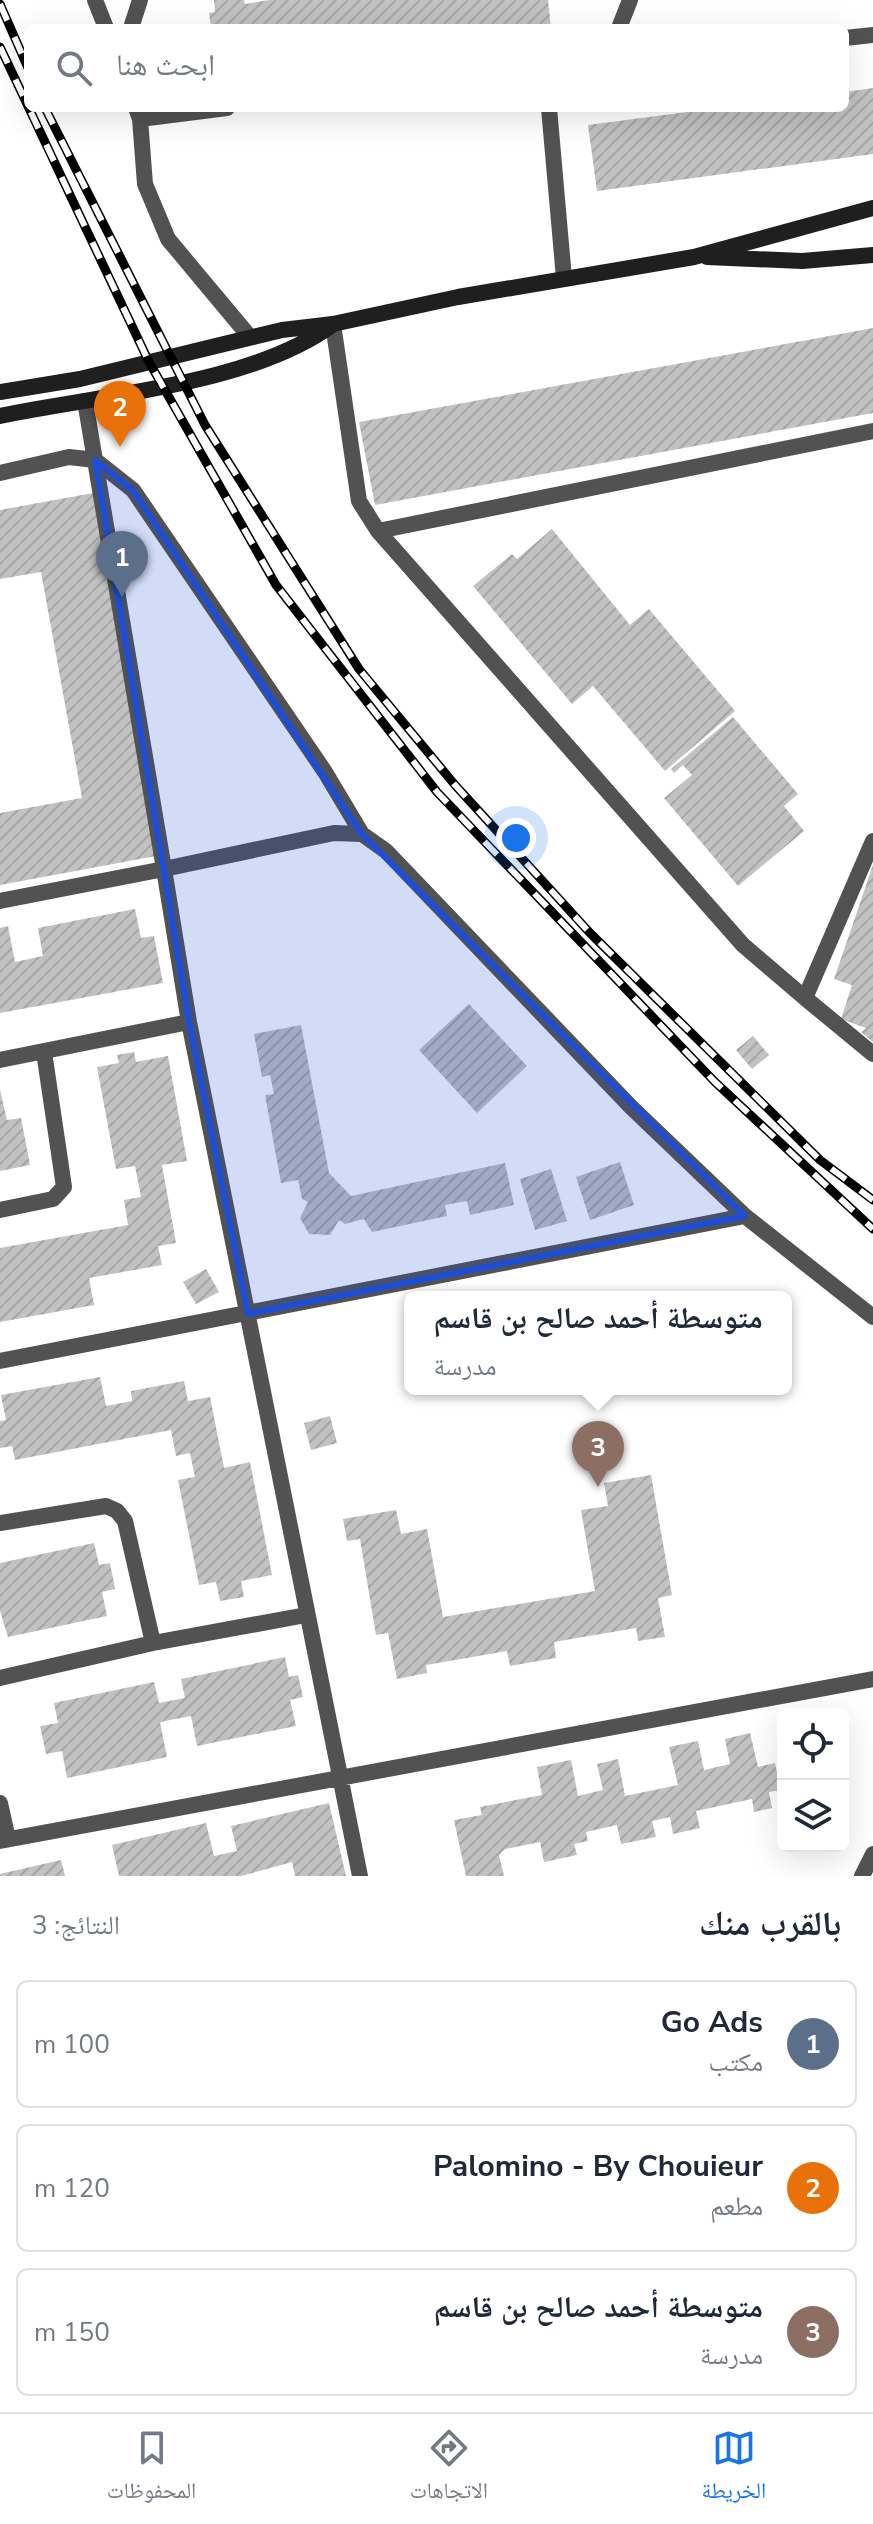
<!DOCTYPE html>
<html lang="ar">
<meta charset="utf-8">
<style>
body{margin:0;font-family:"Nunito Sans","Noto Naskh Arabic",sans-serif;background:#f6f6f7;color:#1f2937;direction:rtl}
.controls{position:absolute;right:24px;bottom:24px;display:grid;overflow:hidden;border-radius:12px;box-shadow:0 8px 32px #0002}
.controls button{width:72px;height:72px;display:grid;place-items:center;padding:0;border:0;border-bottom:2px solid #e0e1e3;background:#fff;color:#1f2937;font:40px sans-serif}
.you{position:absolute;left:516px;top:838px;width:28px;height:28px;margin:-20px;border:6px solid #fff;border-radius:50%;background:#1a73e8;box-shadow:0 0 0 12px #1a73e833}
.badge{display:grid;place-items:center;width:52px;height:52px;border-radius:50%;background:#1a73e8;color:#fff;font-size:26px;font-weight:700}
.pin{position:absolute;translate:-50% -66px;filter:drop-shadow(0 2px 4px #0008)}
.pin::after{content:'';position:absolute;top:42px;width:28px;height:24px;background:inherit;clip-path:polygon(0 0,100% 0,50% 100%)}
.popup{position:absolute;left:404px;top:1291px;width:388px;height:104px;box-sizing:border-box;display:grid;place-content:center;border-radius:12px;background:#fff;filter:drop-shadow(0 2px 6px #0005);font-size:26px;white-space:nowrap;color:#747a83}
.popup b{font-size:30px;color:#1f2937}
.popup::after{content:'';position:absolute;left:50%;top:100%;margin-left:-16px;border:16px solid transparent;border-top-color:#fff}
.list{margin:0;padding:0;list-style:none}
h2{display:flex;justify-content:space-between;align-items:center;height:104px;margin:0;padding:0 32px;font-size:34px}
h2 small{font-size:26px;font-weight:400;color:#747a83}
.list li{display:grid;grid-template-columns:52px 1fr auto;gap:24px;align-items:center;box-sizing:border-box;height:128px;margin:0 16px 16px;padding:0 16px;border:2px solid #e0e1e3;border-radius:12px}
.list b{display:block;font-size:30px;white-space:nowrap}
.list p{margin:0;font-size:26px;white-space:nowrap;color:#747a83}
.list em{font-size:26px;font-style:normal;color:#747a83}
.icon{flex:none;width:44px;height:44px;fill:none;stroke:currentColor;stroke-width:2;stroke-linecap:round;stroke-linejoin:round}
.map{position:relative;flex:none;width:873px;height:1876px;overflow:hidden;direction:ltr}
.search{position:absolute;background:#fff;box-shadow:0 8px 32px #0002;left:24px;right:24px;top:24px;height:88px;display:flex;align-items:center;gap:20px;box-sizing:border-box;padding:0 28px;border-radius:12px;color:#747a83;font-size:30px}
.sheet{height:536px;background:#fff}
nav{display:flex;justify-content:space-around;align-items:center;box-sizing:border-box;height:112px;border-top:2px solid #e0e1e3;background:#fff;font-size:22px;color:#747a83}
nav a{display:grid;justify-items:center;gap:4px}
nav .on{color:#1a73e8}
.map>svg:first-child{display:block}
.building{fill:url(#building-hatch)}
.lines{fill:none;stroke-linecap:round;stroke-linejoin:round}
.minor{stroke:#525252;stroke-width:16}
.secondary{stroke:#1f1f1f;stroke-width:16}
.rail-casing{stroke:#000;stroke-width:9}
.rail{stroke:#fff;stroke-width:6;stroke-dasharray:18;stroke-linecap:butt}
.marked{fill:#1d4ed8;fill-opacity:0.2;stroke:#1d4ed8;stroke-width:6;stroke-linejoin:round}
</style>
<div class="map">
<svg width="873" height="1876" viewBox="0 0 873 1876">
<defs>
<pattern id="building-hatch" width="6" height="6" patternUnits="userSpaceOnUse" patternTransform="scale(2)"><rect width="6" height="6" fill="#c2c2c2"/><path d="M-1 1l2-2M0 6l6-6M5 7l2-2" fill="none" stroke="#a5a5a5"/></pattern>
</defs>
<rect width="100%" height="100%" fill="#fff"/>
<path class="building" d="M214,0h30l1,4 24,-4h279l3,28h-340l-2,-15 6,-1z
M873,88v66l-276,37 -9,-66 130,-17h127v-16z
M873,328v85l-498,92 -16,-83z
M93,493l63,363 -156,29v-72l82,-15 -41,-226 -41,7v-69z
M552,529l78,96 19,-16 86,102 -70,60 -72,-85 -21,18 -99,-118 39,-32 5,5z
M733,717l65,77 -14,12 20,25 -66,55 -74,-88 28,-23 -9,-10 -9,8 -3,-4z
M873,865v177l-12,-10 5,-4 -25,-9 11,-34 -18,-6z
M135,909l6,29 13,-2 9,47 -163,30v-85l8,-2 7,36 28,-6 -5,-28z
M469,1004l58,62 -50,47 -58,-63z
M301,1025l28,148 22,23 154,-33 9,42 -44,10 -3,-14 -22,4 2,11 -75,16 -8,-13 -19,5 -6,-4 -9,15 -21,-1 -9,-16 8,-16 -6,-3 -4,-19 -17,3 -16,-88 9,-1 -4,-19 -8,2 -8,-43z
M753,1036l16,19 -17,14 -16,-19z
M134,1052l2,10 32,-6 19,105 -25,4 14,78 -18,3 4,19 -73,13 5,27 -94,17v-74l128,-23 -4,-25 17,-3 -6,-31 -19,3 -19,-102 22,-4 -2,-8z
M0,1090l7,30 14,-2 9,47 -30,6z
M620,1162l14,43 -44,15 -14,-43z
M551,1169l16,52 -32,9 -15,-51z
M206,1269l13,23 -23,12 -13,-22z
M100,1377l6,29 26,-5 -1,-10 53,-10 4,20 22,-4 14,71 26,-6 22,113 -31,6 3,16 -24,4 -4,-19 -17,3 -21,-105 17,-3 -5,-24 -14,3 -5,-26 -156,30 -3,-14 -12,2v-27l6,-1 -5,-25z
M330,1416l7,27 -26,7 -7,-27z
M651,1475l21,120 -14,3 7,39 -27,4 -2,-13 -82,14 2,16 -46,8 -3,-15 -81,14 1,8 -30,6 -9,-46 -12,2 -16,-96 -13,2 -4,-22 53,-9 5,24 26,-5 16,88 152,-26 -14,-81 27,-4 -4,-23z
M94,1543l5,22 11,-2 5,26 -13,3 5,24 -99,21 -8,-26v-48z
M285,1657l4,20 9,-2 5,22 -13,3 6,26 -99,20 -6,-30 -31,6 7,35 -100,21 -5,-27 -16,3 -6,-28 18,-3 -4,-20 100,-21 5,21 26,-5 -4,-19z
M750,1733l8,34 17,-4 6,27 -12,2 3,16 -18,4 -2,-13 -56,12 4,17 -27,6 -3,-17 -18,4 4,16 -35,7 -4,-19 -31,7 2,9 -14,3 3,11 -33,7 -4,-20 -35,7 -6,6 5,21h-38l-12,-56 28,-5 -2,-8 62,-12 -5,-28 34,-7 7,36 25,-6 -6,-26 21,-5 7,37 53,-11 -9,-38 29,-6 6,29 26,-6 -5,-25z
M329,1803l17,73h-51l-3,-14 -51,14h-122l-7,-31 94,-22 8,33 23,-5 -6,-25z
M61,1860l4,16h-65v-2z"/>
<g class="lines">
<path class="minor" d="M95,0l11,28
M131,28l9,-28
M619,28l11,-28
M845,38l28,-3
M136,108l4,11 87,-11
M549,108l15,170
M140,119l5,65 23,55 81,97
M333,324l26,177 19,30 365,414 62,53 68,-157
M85,401l79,468 170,-36 28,1 24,17 245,256 114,109 128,101
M0,473l69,-16 26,3 38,30 192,282 37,62
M378,531l495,-100
M0,901l164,-32 25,153 171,854
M805,998l68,56
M0,1060l189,-38
M0,1210l53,-11 11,-12 -20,-135
M0,1361l745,-145
M0,1523l106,-17 11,5 8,10 28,122
M0,1678l153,-35 153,-28
M0,1803l8,36
M0,1841l873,-162
M862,1876l11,-22"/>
<path class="secondary" d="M707,257l95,4 71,-6
M0,392l80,-13 202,-49 51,-6 125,-27 236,-40 179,-49
M0,416c99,-21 250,-31 332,-91"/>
<defs>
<path id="rail" d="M0,4l28,64
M0,47l149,315 127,223 161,207 278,290 158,147
M45,108l160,317 154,244 96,116 135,148 230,227 53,40"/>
</defs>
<use href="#rail" class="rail-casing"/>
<use href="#rail" class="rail"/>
</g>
<path class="marked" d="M95,460l38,30 229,344 383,382 -497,98 -59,-292z"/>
</svg>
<div class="controls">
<button><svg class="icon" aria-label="locate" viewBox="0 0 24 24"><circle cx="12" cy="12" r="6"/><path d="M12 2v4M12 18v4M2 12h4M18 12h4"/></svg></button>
<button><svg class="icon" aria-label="layers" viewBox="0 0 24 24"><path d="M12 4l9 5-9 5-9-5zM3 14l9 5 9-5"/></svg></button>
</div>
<div class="you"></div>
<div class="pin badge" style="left:122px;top:597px;background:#5c6f8a">1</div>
<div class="pin badge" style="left:120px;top:447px;background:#e8710a">2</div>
<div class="pin badge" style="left:598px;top:1487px;background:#8d6e63">3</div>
<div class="popup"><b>متوسطة أحمد صالح بن قاسم</b>مدرسة</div>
<div class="search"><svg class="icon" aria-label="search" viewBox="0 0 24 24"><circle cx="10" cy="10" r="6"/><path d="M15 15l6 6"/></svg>ابحث هنا</div>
</div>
<section class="sheet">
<h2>بالقرب منك<small>النتائج: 3</small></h2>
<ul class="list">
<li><span class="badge" style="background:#5c6f8a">1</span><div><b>Go Ads</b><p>مكتب</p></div><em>100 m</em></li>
<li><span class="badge" style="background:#e8710a">2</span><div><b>Palomino - By Chouieur</b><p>مطعم</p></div><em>120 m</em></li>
<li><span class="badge" style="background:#8d6e63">3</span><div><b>متوسطة أحمد صالح بن قاسم</b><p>مدرسة</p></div><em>150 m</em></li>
</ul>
</section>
<nav>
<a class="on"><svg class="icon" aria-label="map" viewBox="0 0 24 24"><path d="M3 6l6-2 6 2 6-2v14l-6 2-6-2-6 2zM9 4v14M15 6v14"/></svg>الخريطة</a>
<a><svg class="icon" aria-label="directions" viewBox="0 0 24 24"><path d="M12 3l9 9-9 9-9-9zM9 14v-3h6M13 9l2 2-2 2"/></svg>الاتجاهات</a>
<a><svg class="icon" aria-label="saved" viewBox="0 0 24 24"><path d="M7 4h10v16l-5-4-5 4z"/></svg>المحفوظات</a>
</nav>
